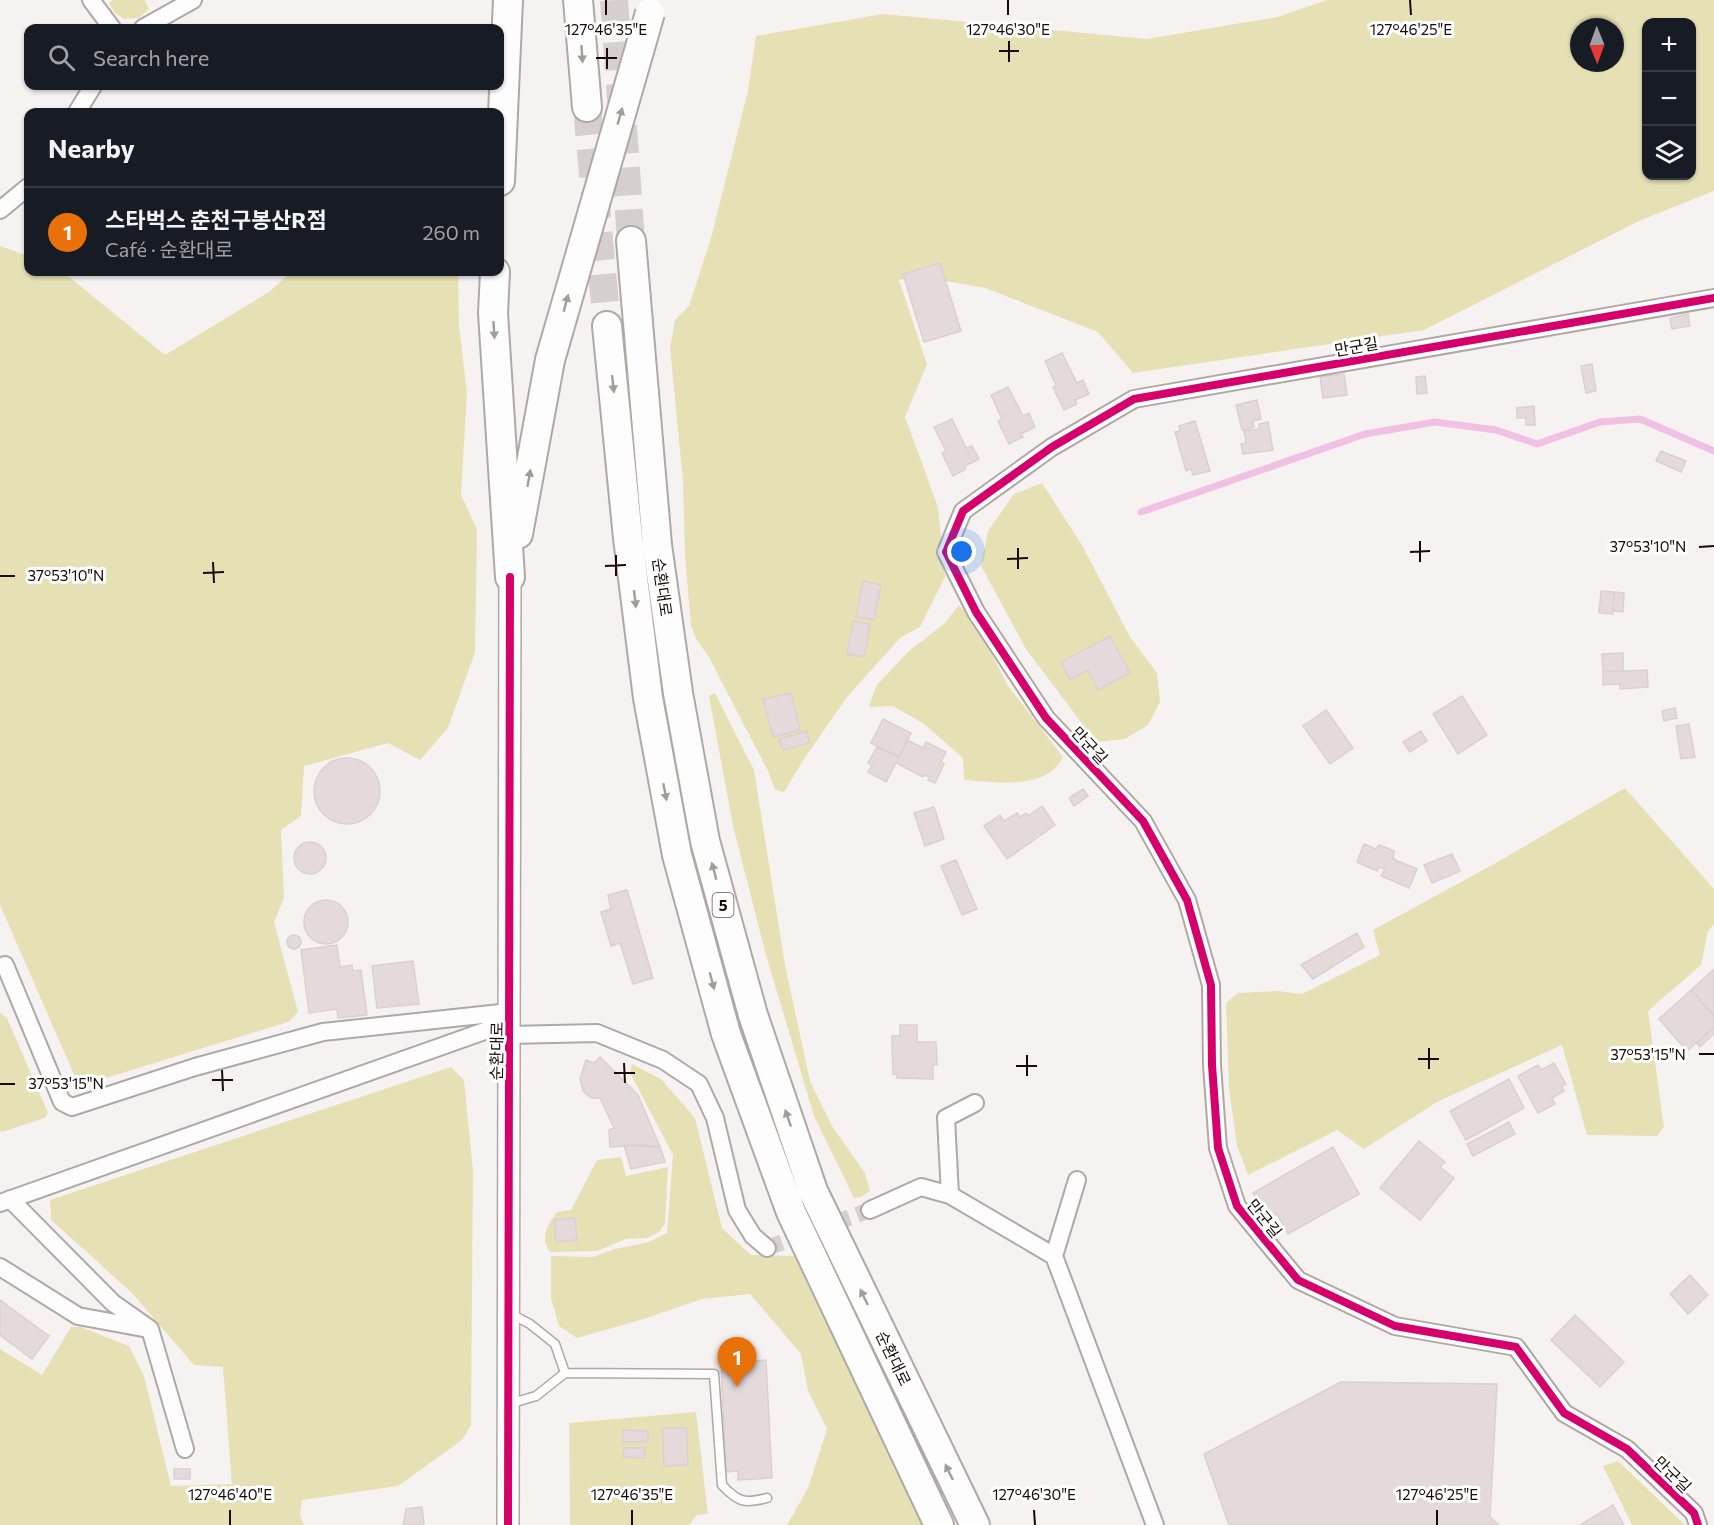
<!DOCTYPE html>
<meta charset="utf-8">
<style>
body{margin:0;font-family:Commissioner,"Noto Sans KR",sans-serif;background:#242831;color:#f1f3f6}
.controls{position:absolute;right:18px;top:18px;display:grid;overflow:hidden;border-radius:12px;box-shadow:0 2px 4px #0004}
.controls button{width:54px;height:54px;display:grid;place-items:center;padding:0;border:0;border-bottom:2px solid #363941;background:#171b24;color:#f1f3f6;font:30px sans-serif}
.compass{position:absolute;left:1570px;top:18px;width:54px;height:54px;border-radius:50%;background:#171b24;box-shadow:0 2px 4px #0004;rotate:179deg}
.you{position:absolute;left:962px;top:552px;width:21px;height:21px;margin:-15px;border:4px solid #fff;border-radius:50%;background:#1a73e8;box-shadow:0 0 0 9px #1a73e833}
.badge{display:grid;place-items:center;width:39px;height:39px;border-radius:50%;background:#b2afaf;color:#fff;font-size:20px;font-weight:700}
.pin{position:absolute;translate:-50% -50px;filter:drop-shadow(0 2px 3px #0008)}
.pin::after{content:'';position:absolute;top:32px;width:21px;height:18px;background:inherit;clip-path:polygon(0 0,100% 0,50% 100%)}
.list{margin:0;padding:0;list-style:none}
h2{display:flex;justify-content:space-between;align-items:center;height:78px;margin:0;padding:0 24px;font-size:26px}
h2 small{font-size:20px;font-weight:400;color:#9ea1a6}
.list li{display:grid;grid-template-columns:39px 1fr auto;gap:18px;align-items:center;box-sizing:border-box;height:90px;padding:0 24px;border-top:2px solid #363941}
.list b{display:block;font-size:22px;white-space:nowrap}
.list p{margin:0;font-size:20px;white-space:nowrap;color:#9ea1a6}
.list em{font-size:20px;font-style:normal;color:#9ea1a6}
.icon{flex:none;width:33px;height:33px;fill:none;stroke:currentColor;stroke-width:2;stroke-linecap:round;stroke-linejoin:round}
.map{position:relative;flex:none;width:1714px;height:1525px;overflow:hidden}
.search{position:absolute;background:#171b24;box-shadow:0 2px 4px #0004;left:24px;top:24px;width:480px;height:66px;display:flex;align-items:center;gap:15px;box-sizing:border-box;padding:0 21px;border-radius:12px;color:#9ea1a6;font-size:22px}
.panel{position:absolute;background:#171b24;box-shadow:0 2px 4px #0004;left:24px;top:108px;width:480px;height:168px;border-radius:12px}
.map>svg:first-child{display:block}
.green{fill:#e6e1b5;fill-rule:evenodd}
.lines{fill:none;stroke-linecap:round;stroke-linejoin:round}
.stream{stroke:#f0c0e5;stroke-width:7}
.building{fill:#e4dadb;stroke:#dad0d2;stroke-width:1.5}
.minor-tunnel{stroke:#d5cfce;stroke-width:16;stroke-dasharray:16 8;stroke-linecap:butt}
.trunk-tunnel{stroke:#d5cfce;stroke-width:28;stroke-dasharray:28 14;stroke-linecap:butt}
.service-casing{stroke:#b0a8a5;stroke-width:11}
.minor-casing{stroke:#b0a8a5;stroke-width:20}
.tertiary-casing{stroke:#b0a8a5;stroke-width:24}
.trunk-casing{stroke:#b0a8a5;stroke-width:32}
.service{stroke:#fefdfd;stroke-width:8}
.minor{stroke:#fefdfd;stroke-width:16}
.tertiary{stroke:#fefdfd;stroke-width:21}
.trunk{stroke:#fefdfd;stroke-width:28}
.trunk-bridge-casing{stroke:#b0a8a5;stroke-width:32;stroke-linecap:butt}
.trunk-bridge{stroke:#fefdfd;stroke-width:28}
.cycleway-casing{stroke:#fff;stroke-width:11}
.cycleway{stroke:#d6006c;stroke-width:8}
.oneway{fill:#a29c9b}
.ticks{fill:none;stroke:#180b07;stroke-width:2}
.labels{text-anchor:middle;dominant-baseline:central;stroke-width:6;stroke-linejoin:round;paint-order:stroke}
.shield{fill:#fff;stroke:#5d5451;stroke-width:1.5}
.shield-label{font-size:15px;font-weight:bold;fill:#180b07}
.street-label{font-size:16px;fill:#180b07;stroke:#fff}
.ticks-label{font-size:15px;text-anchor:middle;fill:#180b07;stroke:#fff;stroke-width:6;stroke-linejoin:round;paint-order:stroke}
</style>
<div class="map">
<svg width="1714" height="1525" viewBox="0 0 1714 1525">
<rect width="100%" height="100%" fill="#f6f2f1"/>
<path class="green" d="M113,0h32l4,9 -10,9 -15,1 -10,-7 -5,-9z
M1327,0h387v191l-75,30 -215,109 -291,43 -35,-41 -113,-44 -68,-12 -18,4 28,84 -22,53 33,90 7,70 -25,50 -20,11 -53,59 -43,62 -20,33 -9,-2 -7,-19 -23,-44 -36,-70 -13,-18 -5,-13 -6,-70 -2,-75 -13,-133 5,-28 14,-14 22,-68 37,-147 8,-55 127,-22 264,25 130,-22zM1646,22h46v154h-46zM1579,27h36v36h-36z
M0,246l28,10v16h35l102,83 104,-63 22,-20h167l1,54 8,67 -6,101 16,36 -2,122 -27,76 -28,32 -32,-17 -84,23 -3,50 -20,14 3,68 -10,24 24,90 -10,10 -205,63 -8,-8 -75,-172z
M1042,483l40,62 48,92 27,36 3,29 -12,23 -23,14 -29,3 -70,-93 -45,-83 7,-35 26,-37z
M959,605l17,19 32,62 55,71c-17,34 -68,25 -99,23l-1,-22 -39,-34 -31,-18 -24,1 7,-21 33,-35 35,-27z
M715,693l39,77 31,195 25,116 22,45 33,47 5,18 -9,6 -7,1 -40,-82 -48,-161 -33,-129 -24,-130z
M1625,788l89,101v35l-6,7 -7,34 -53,46 16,116 -7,9 -70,-1 -25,-90 -125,57 -73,47 -27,-19 -89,45 -11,-29 -8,-58 -3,-85 12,-10 39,-2 25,3 78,-39 -7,-25 121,-66z
M0,1012l7,6 41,95 -3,5 -43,14 -2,-2z
M632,1064l29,15 34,39 27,110 29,27 43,1 129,269h-136l21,-37 19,-59 -19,-38 -7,-37 -51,-60 -48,5 -55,19 -70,20 -18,-12 -8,-28v-42l42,1 22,-8 34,-7 18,-9 6,-78 -43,-82z
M451,1067l13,13 9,91 -2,254 -9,15 -64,46 -96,14 -2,15 4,10h-304v-176l42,26 29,-48h10l48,19 15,30 27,110 61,-2 -9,-117 -29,-2 -63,-73 -80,-72 -1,-20z
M621,1157l5,19 42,-9 -3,57 -6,8 -12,6 -21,1 -29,12 -47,1c-11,-15 -2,-28 7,-40l14,-2 26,-50z
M696,1412l12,102 -11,1 -8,10h-119l-1,-102z
M1618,1461l65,62 1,2h-52l-29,-59z"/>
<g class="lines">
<path class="stream" d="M1141,512l224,-78 70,-12 61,8 41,14 63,-22 40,-3 74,32"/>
</g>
<path class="building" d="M940,263l21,68 -37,11 -21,-68z
M1688,314l2,12 -18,3 -2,-11z
M1062,353l15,30 6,-3 6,14 -14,6 2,4 -13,6 -11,-23 3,-2 -11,-24z
M1592,364l4,27 -10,2 -5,-27z
M1344,374l3,21 -24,3 -3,-21z
M1425,376l2,17 -10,1 -1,-17z
M1008,387l15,29 6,-3 6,14 -14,7 2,3 -14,7 -11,-23 4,-2 -11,-24z
M1257,400l4,19 -8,2 1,6 -12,3 -6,-25z
M1534,406l1,19h-9v-7h-9v-10z
M952,419l14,29 6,-2 7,13 -14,7 1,3 -13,7 -11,-23 4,-2 -12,-24z
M1195,421l15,50 -17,4 -2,-6 -5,2 -11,-39 5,-1 -1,-5z
M1268,422l5,28 -30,4 -2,-10 5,-1 -2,-12 15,-2v-5z
M1661,451l25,10 -5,11 -25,-11z
M863,581l18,4 -7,35 -18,-3z
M1601,591l13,1 -1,22 -14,-1z
M1614,592l10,1 -1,19 -10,-1z
M853,621l17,3 -6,33 -17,-3z
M1110,636l20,37 -32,17 -10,-20 -18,10 -9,-18z
M1623,653v18l-20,1 -1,-18z
M1647,670l1,17 -28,2v-5l-17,1v-13z
M791,693l9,37 -27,7 -10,-38z
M1462,696l25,39 -29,19 -25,-40z
M1675,708l2,10 -13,3 -2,-10z
M1326,710l27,38 -23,16 -27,-38z
M883,719l28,14 -12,24 -28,-14z
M1689,724l6,33 -14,2 -5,-33z
M807,731l2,12 -26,7 -4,-11z
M1421,731l6,10 -17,11 -7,-10z
M907,740l16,8 3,-6 20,10 -5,10 3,2 -9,19 -7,-3 2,-3 -6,-2 -1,2 -27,-14z
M877,747l22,10 -13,25 -18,-10 4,-7 -4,-2z
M314 791a33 33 0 1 1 66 0a33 33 0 1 1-66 0Z
M1083,789l5,7 -14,10 -5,-8z
M1042,806l13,19 -48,34 -23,-33 16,-11 4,6 13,-8 3,4 6,-4 2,3z
M934,807l10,32 -19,7 -11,-33z
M294 858a16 16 0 1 1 32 0a16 16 0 1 1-32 0Z
M1364,844l12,5 3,-4 15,6 -1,8 24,10 -8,19 -28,-12 4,-7 -6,-2 -2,4 -20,-9z
M1452,854l8,17 -28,12 -8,-18z
M956,860l21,49 -15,6 -21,-49z
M627,890l26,88 -20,6 -13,-41 -9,3 -10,-34 10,-3 -3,-14z
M304 922a22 22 0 1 1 44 0a22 22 0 1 1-44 0Z
M1357,933l7,14 -51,32 -12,-14z
M287 942a7 7 0 1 1 14 0a7 7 0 1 1-14 0Z
M337,945l3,22 12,-2 1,6 8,-1 6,45 -29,3 -1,-9 -28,4 -8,-63z
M413,961l6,43 -42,4 -5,-42z
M1714,969v46l-23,-25z
M1691,990l23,26v11l-27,24 -28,-32z
M900,1025h17v17h19l1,23h-4v14l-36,-1 -1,-4h-3l-1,-38h8z
M1714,1027v7l-14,13 -3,-4z
M600,1057l38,38 22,52 -18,-2 -32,2 -1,-17 5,-2 -14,-30h-9l-8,-7 -3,-13 6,-18 8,3z
M1554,1063l12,21 -4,2 2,5 -12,7 3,6 -17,9 -20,-37 20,-11 3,5z
M1509,1079l15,29 -58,32 -16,-29z
M1509,1122l6,12 -42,22 -6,-12z
M1419,1141l26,21 -5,5 14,11 -34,42 -40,-32z
M624,1145l36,2 5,15 -34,7z
M1333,1147l26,47 -71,40 -11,-20 -9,6 -15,-27z
M575,1218l2,22 -21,2 -2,-22z
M1690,1275l18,20 -20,19 -18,-20z
M0,1300l49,36 -17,23 -32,-24z
M1575,1315l49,47 -24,25 -49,-47z
M766,1360l6,118 -34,2v-9l-12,1 -5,-109z
M1341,1382l156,2 -7,133 9,8h-270l-25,-71z
M662,1428h24l2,37 -24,1z
M623,1430l25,1v11h-25z
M624,1448h21v10l-22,-1z
M174,1469h16v10h-16z
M1613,1505l11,20h-44z
M422,1507l2,18h-21l3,-16z"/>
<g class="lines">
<path class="minor-tunnel" d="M767,1248l103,-38"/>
<path class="trunk-tunnel" d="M614,0l17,241
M587,107l20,219"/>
<defs>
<path id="service" d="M509,1313l21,11 25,20 10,29
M509,1404l27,-8 29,-23 149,1 8,111c16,17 22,19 45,13"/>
<path id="minor" d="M91,0l21,28
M143,28l50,-28
M77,112l16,-26
M0,210l28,-23
M5,965l57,137 10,5 123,-40 128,-35 187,-20
M509,1035l88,-2 66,27 36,24 16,34 22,92 16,26 14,12
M975,1103l-29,15 4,77 104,61 101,269
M10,1199l103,104 37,26 35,120
M0,1203l510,-181
M870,1210l51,-23 29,8
M1054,1256l23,-76
M0,1267l78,49 65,12
M1698,1525l-4,-12 -67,-64 -63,-36 -48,-66 -121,-21 -97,-46 -61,-74 -19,-58 -6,-83 -1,-80 -24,-85 -44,-79 -97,-103 -70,-106 -30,-60 17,-41 89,-64 82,-48 580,-101"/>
<path id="tertiary" d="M508,1525l2,-948"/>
<path id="trunk" d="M578,0l9,107
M500,181l8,-181
M631,241l26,304 21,148 27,148 48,174 60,176 162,334
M495,272l-2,41 17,264
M607,326l21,212 20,160 29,157 49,179 65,178 148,313
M518,534l32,-174"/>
</defs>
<use href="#service" class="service-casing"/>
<use href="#minor" class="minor-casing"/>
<use href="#tertiary" class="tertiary-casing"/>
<use href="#trunk" class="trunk-casing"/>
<use href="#service" class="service"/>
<use href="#minor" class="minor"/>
<use href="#tertiary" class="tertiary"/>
<use href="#trunk" class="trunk"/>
<defs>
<path id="trunk-bridge" d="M550,360l100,-347"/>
</defs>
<use href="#trunk-bridge" class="trunk-bridge-casing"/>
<use href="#trunk-bridge" class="trunk-bridge"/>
<defs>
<path id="cycleway" d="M508,1525l2,-948
M1698,1525l-4,-12 -67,-64 -63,-36 -48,-66 -121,-21 -97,-46 -61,-74 -19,-58 -6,-83 -1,-80 -24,-85 -44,-79 -97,-103 -70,-106 -30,-60 17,-41 89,-64 82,-48 580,-101"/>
</defs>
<use href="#cycleway" class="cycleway-casing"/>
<use href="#cycleway" class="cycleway"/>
</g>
<defs><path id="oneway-solid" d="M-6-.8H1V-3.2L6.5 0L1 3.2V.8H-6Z" transform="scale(1.5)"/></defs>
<g class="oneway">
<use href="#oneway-solid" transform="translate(582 54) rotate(86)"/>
<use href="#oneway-solid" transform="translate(620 116) rotate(-74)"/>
<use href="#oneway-solid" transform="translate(566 303) rotate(-75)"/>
<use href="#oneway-solid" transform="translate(494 330) rotate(86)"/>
<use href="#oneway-solid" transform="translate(613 384) rotate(84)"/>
<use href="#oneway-solid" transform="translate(529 478) rotate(-80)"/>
<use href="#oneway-solid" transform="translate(635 599) rotate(83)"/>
<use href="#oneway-solid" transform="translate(665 792) rotate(79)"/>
<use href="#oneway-solid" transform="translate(714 871) rotate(-105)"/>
<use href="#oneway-solid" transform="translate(712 981) rotate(75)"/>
<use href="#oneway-solid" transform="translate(788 1118) rotate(-109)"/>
<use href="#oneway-solid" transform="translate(864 1297) rotate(-116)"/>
<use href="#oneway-solid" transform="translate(949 1472) rotate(-116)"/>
</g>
<path class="ticks" d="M606,0v15M1008,0v15M1410,0l1,15M1009,41v21M607,48v21M999,51h20M596,58h21M1420,541v21M1699,547l15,-1M1018,548v21M1410,552l20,-1M616,555v21M1007,559l21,-1M213,562l1,21M605,566l21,-1M203,573l21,-1M0,576h15M1429,1048v21M1699,1054h15M1027,1055v21M1418,1059h21M624,1063l1,20M1016,1066h21M222,1070l1,21M614,1073h21M212,1080h21M0,1084h15M230,1510v15M632,1510v15M1034,1510l1,15M1437,1510v15"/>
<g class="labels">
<rect class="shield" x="712.5" y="893" width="21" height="24" rx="4.5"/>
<g class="shield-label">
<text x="723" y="905">5</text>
</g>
<g class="street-label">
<text transform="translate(1356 346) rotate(-10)">만군길</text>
<text transform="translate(663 587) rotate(82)">순환대로</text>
<text transform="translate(1090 745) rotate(47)">만군길</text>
<text transform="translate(496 1051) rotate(-89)">순환대로</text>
<text transform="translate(1265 1218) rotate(51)">만군길</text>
<text transform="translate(894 1358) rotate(64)">순환대로</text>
<text transform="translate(1673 1474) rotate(44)">만군길</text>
</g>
</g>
<g class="ticks-label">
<text x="606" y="35">127°46'35"E</text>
<text x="1008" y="35">127°46'30"E</text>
<text x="1411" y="35">127°46'25"E</text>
<text x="1648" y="552">37°53'10"N</text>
<text x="66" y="581">37°53'10"N</text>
<text x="1648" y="1060">37°53'15"N</text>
<text x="66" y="1089">37°53'15"N</text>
<text x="230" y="1500">127°46'40"E</text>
<text x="632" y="1500">127°46'35"E</text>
<text x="1034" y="1500">127°46'30"E</text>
<text x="1437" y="1500">127°46'25"E</text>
</g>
</svg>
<div class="controls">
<button>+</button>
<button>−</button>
<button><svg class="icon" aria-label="layers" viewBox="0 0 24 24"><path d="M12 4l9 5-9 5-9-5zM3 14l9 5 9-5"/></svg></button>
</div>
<svg class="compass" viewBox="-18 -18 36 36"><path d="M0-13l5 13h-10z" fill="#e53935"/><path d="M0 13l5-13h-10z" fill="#9ea1a6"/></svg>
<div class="you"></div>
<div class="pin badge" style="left:737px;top:1387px;background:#e8710a">1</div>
<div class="search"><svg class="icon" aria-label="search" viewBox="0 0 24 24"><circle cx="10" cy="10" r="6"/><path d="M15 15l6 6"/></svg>Search here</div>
<section class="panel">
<h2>Nearby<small></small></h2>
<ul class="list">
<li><span class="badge" style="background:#e8710a">1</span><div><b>스타벅스 춘천구봉산R점</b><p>Café · 순환대로</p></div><em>260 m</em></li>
</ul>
</section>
</div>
